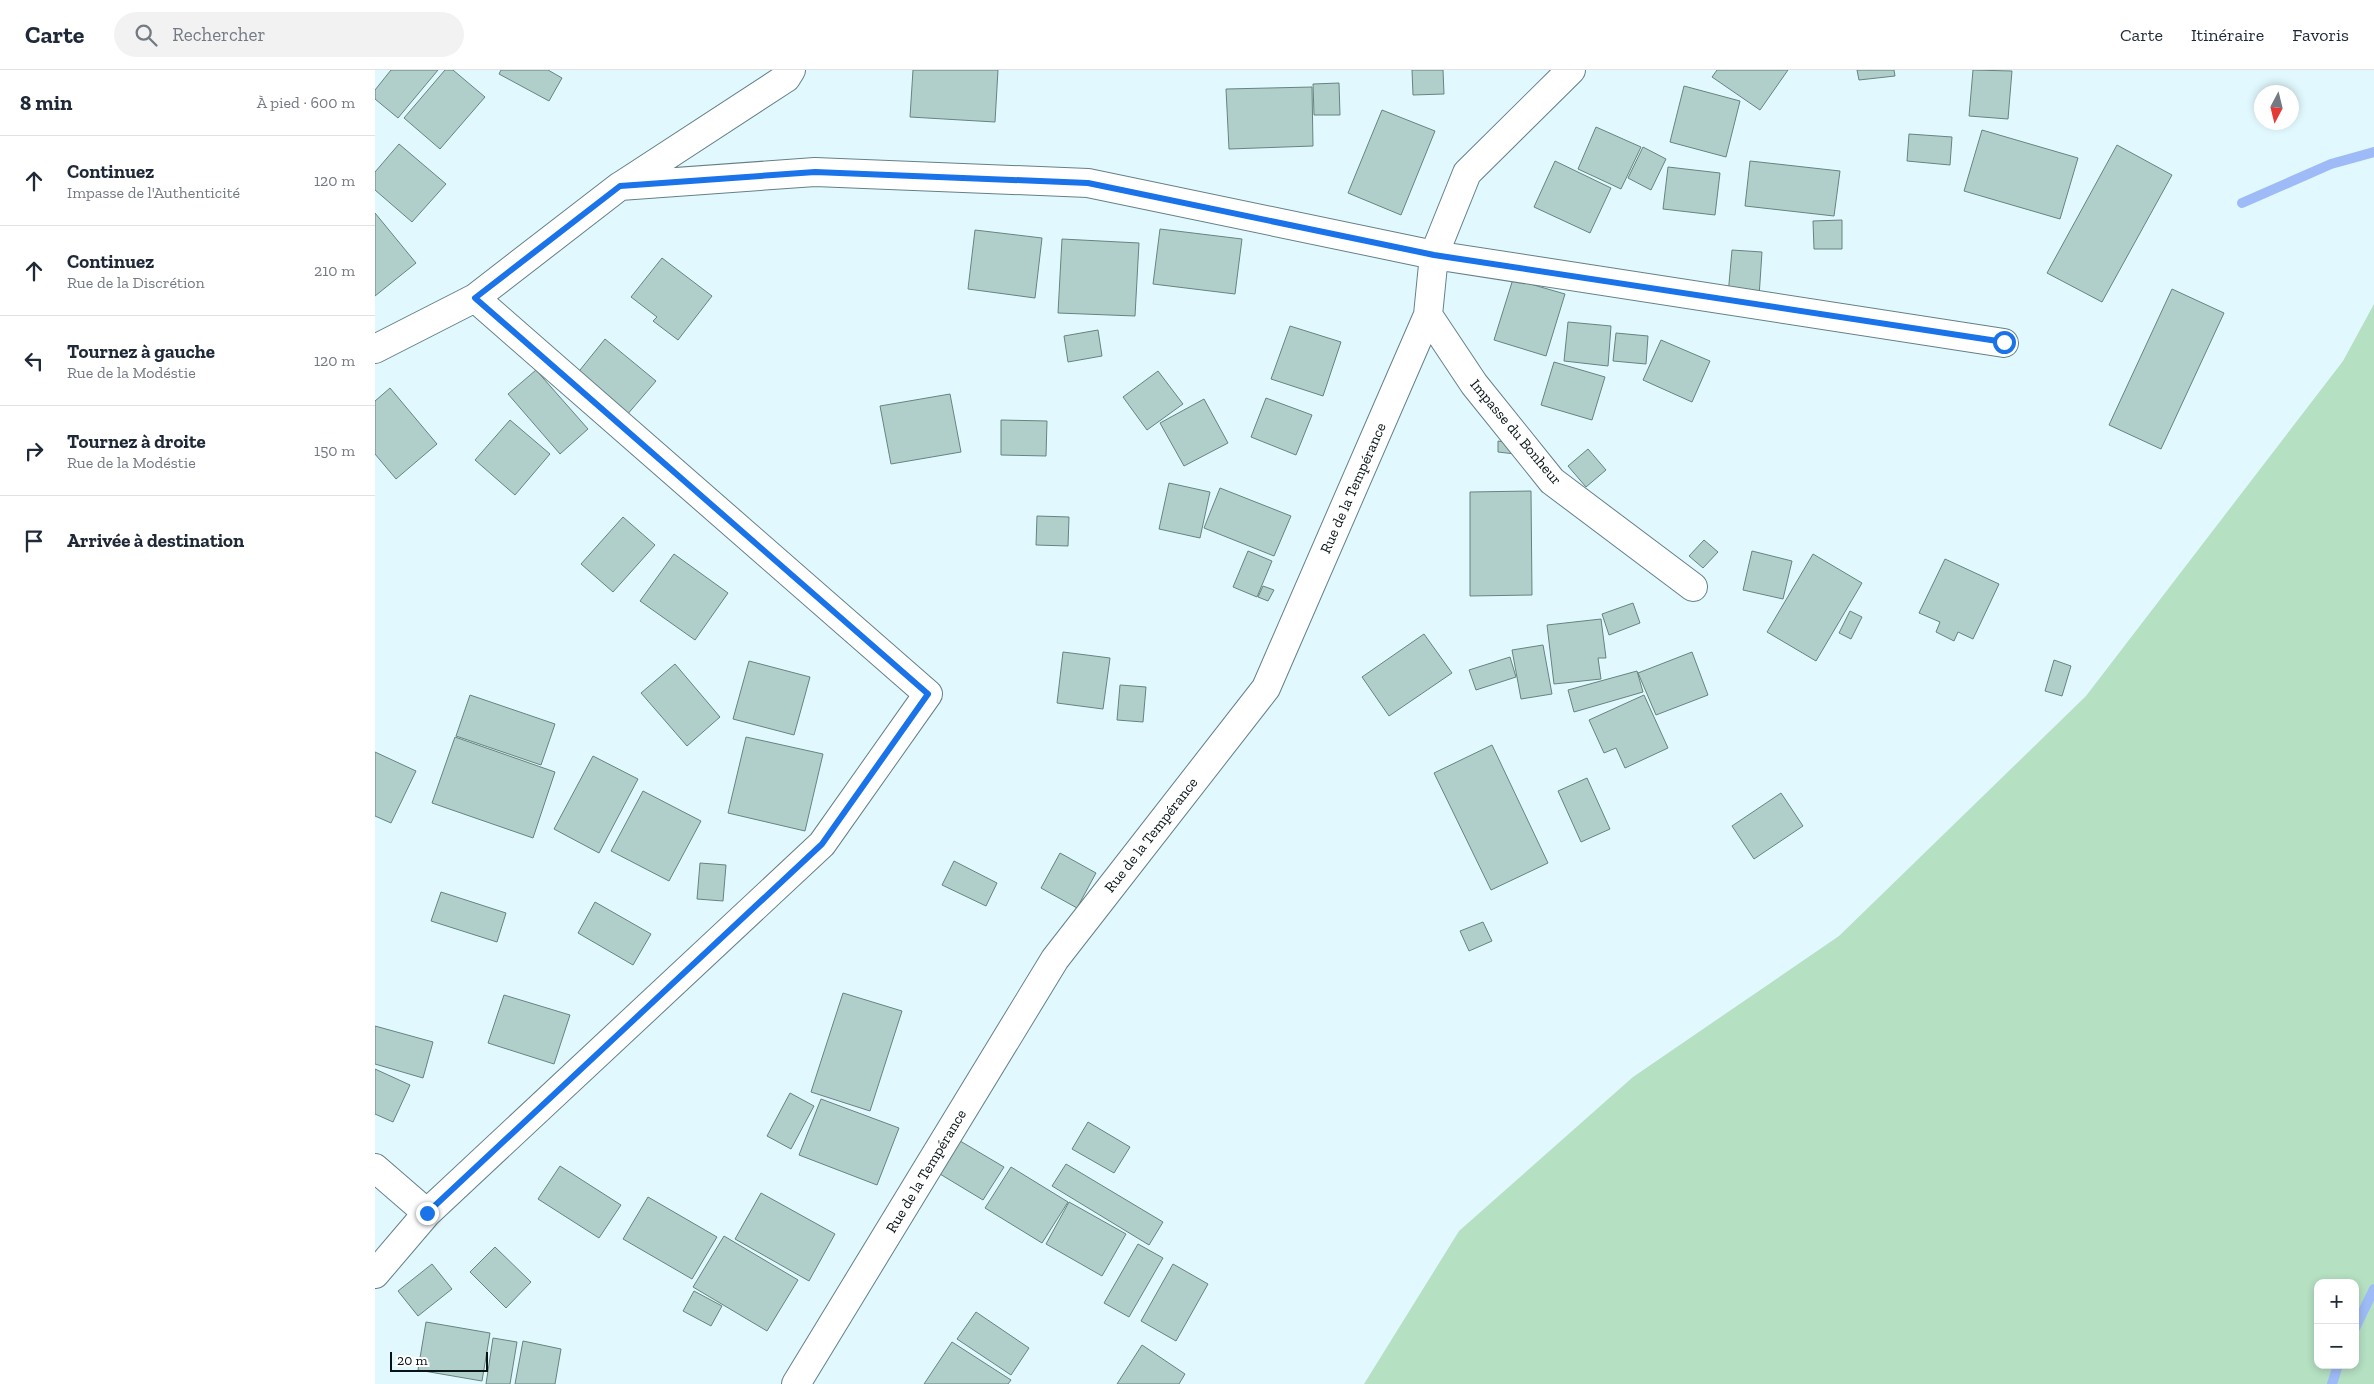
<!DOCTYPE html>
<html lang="fr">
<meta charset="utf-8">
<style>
body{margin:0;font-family:"Zilla Slab",serif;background:#f2f2f3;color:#1f2937}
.controls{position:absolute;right:15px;bottom:15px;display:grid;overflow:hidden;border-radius:10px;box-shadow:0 2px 8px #0003}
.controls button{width:45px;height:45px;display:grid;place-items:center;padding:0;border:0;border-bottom:1px solid #e0e1e3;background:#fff;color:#1f2937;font:25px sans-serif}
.compass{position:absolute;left:1879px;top:15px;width:45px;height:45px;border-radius:50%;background:#fff;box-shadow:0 2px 8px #0003;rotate:187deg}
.scale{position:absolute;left:15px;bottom:12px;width:98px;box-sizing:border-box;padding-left:5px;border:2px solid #081315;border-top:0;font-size:14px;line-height:18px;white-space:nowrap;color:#081315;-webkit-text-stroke:4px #fff;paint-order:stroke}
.stop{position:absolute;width:15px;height:15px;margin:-11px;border:4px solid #1a73e8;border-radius:50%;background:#fff}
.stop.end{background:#1a73e8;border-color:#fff;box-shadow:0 1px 5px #0008}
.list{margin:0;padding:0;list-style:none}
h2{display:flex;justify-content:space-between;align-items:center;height:65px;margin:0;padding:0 20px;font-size:21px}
h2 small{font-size:16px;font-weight:400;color:#747a83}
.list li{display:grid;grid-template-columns:32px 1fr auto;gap:15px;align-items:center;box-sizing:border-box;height:90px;padding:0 20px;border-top:1px solid #e0e1e3}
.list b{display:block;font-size:19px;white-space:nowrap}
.list p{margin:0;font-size:16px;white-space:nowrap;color:#747a83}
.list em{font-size:16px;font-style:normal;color:#747a83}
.icon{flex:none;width:28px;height:28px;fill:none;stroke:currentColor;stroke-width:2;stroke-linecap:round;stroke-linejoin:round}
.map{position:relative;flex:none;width:1999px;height:1314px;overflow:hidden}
header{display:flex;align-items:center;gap:30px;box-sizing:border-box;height:70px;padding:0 25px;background:#fff;border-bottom:1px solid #e0e1e3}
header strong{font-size:24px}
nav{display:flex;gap:28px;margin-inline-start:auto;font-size:18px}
.search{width:350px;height:45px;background:#f2f2f3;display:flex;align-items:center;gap:12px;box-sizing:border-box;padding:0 18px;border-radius:28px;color:#747a83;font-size:19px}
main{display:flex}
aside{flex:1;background:#fff}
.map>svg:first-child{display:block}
.green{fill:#b5e0c2;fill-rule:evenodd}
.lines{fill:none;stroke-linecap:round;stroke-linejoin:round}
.stream{stroke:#9fbbf7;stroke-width:10}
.building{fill:#b1cfca;stroke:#67837e}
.minor-casing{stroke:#648086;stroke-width:30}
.minor{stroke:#fff;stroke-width:28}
.route{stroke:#1a73e8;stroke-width:6}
.labels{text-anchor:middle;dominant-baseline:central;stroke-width:5;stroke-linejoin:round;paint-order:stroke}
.street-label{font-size:15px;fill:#081315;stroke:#fff}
</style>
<header>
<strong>Carte</strong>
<div class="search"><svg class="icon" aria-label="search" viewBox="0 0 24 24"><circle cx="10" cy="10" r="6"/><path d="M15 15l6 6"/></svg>Rechercher</div>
<nav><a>Carte</a><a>Itinéraire</a><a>Favoris</a></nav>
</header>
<main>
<aside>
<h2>8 min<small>À pied · 600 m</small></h2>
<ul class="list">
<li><svg class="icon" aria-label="ahead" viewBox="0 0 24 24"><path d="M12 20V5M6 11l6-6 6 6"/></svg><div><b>Continuez</b><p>Impasse de l'Authenticité</p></div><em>120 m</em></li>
<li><svg class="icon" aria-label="ahead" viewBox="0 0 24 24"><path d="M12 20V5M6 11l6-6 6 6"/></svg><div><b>Continuez</b><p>Rue de la Discrétion</p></div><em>210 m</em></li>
<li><svg class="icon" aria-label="left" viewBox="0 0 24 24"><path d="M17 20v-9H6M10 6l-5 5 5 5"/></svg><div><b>Tournez à gauche</b><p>Rue de la Modéstie</p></div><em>120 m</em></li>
<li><svg class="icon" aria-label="right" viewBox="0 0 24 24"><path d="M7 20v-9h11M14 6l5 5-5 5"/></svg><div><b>Tournez à droite</b><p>Rue de la Modéstie</p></div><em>150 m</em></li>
<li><svg class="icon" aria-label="arrive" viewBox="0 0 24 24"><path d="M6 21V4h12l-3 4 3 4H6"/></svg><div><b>Arrivée à destination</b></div></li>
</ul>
</aside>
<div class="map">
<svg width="1999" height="1314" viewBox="0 0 1999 1314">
<rect width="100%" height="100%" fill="#e1f9fe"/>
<path class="green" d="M1999,234v1080h-1010l95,-153 174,-154 206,-141 247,-240 257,-335zM1943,1213h37v82h-37z"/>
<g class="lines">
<path class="stream" d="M1867,133l89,-39 43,-12
M1980,1258l19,-39
M1957,1314l6,-19"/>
</g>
<path class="building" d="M16,0h47l-40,48 -23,-19v-9z
M70,0h8l32,27 -45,52 -36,-31z
M126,0h47l14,8 -13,23 -50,-27z
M538,0h85l-3,52 -85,-5z
M1037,0h31l1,24 -31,1z
M1342,0h71l-28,40 -48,-33z
M1482,0h37l1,6 -36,4z
M1598,0l39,1 -4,48 -39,-3z
M964,13l1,32h-26l-1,-31z
M1309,16l56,15 -14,56 -56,-15z
M937,17l1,59 -84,3 -3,-60z
M1007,40l53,21 -34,84 -53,-22z
M1221,57l45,20 -20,42 -43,-20z
M1607,60l96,28 -18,61 -96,-28z
M1534,64l43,3 -2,28 -43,-4z
M24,74l47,40 -34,38 -37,-32v-18z
M1742,75l55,30 -70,127 -55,-29z
M1268,77l23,12 -15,31 -23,-12z
M1180,91l56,27 -21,45 -56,-26z
M1375,91l90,10 -6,45 -89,-10z
M1293,97l52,6 -5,42 -52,-6z
M0,143l41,50 -41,33z
M1467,150v29h-28l-1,-28z
M785,159l82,10 -7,55 -82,-10z
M600,160l67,8 -7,60 -67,-9z
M687,169l77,4 -4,73 -77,-3z
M1357,180l30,2 -3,45 -31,-2z
M287,188l50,38 -34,44 -25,-19 4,-4 -26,-20z
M1138,209l52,15 -19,62 -52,-16z
M1797,219l52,24 -63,136 -52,-24z
M1193,252l43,4 -3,40 -44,-5z
M915,256l51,16 -18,54 -52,-17z
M723,260l4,26 -34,6 -4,-26z
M1241,263l32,3 -2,28 -33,-3z
M230,269l51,42 -30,35 -50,-41z
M1286,270l49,21 -18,41 -49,-22z
M1179,292l51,15 -13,43 -51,-15z
M161,300l52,59 -28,25 -52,-60z
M783,301l25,33 -36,26 -24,-33z
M15,318l47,56 -41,35 -21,-25v-53z
M575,324l11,58 -70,12 -11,-58z
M891,328l46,17 -16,40 -45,-18z
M829,329l24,44 -44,23 -24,-43z
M135,350l40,34 -35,41 -40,-35z
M626,350l46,1 -1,35 -45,-1z
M1123,371l18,3 -1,10 -17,-2z
M1213,379l18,21 -20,17 -18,-21z
M794,413l41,9 -10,46 -41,-9z
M845,418l71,28 -17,40 -70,-28z
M1156,421l1,104 -62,1v-104z
M662,446l32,1 -1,29 -32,-1z
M248,447l32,28 -42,47 -32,-28z
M1329,470l14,12 -15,16 -14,-12z
M873,481l24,10 -15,36 -24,-10z
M1377,481l40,10 -9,38 -40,-9z
M299,484l54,39 -33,47 -55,-39z
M1438,484l49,29 -46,78 -49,-29z
M1570,489l54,25 -26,55 -15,-7 -4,9 -18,-9 4,-10 -21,-9z
M888,516l11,4 -6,11 -10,-4z
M1258,533l7,20 -31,12 -7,-21z
M1475,541l12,6 -11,22 -12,-6z
M1226,549l5,39h-8l3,21 -47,5 -7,-59z
M1049,564l28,39 -63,43 -27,-39z
M1168,575l9,49 -31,5 -9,-49z
M688,582l47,6 -7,51 -46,-6z
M1317,582l16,43 -52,20 -18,-42z
M1135,587l6,20 -40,13 -7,-20z
M1679,590l17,6 -9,30 -17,-5z
M374,591l61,16 -16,58 -61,-16z
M300,594l45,53 -33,29 -46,-53z
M1262,601l6,21 -69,20 -6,-22z
M745,615l26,2 -3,35 -26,-2z
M95,625l85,29 -14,41 -85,-29z
M1269,625l24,53 -43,20 -9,-20 -12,5 -15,-33z
M80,667l100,35 -22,66 -101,-35z
M371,667l77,17 -18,77 -77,-18z
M1117,675l56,118 -57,27 -57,-117z
M0,682l41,19 -25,52 -16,-7z
M218,686l45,23 -39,74 -45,-24z
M1212,708l23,51 -29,13 -23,-51z
M268,721l58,30 -32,60 -58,-30z
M1406,723l22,33 -49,33 -22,-33z
M685,783l36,20 -19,35 -36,-20z
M579,791l43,22 -11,23 -44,-21z
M325,793l26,2 -3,36 -26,-2z
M66,822l65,21 -9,29 -66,-21z
M220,832l56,32 -18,31 -55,-32z
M1108,852l9,19 -23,10 -9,-20z
M468,923l59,18 -32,100 -59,-19z
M129,925l66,20 -16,49 -66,-21z
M0,956l58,16 -10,36 -48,-14z
M0,999l35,16 -17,37 -18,-8z
M415,1023l24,13 -23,43 -24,-13z
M446,1029l78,29 -22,57 -78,-30z
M713,1052l42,25 -16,26 -42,-24z
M575,1065l54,32 -21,33 -53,-32z
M691,1094l97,58 -14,23 -97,-59z
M185,1096l61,39 -22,33 -61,-39z
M636,1097l57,35 -26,41 -57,-35z
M386,1123l74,41 -26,47 -74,-42z
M273,1127l69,40 -25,42 -69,-40z
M694,1132l57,32 -24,42 -56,-32z
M349,1166l74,44 -31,51 -74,-44z
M763,1174l25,14 -34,59 -25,-14z
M120,1177l36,35 -25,26 -36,-36z
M57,1194l20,25 -34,27 -20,-25z
M798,1194l35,20 -32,57 -35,-20z
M319,1221l28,15 -11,20 -28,-15z
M601,1242l53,36 -18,27 -54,-36z
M51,1252l64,11 -8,48 -64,-11z
M118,1268l24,4 -7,42h-24z
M148,1271l38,8 -6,35h-40z
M577,1272l59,38 -3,4h-84z
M767,1275l43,29 -6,10h-62z"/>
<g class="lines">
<defs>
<path id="minor" d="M247,115l164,-107 5,-8
M1053,245l46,69 78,97 141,106
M0,279l100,-51 145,-112 195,-14 273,11 346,72 570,88
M0,1098l52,45
M0,1204l52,-61 395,-369 106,-150 -453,-396
M421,1314l259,-425 211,-271 162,-373 6,-60 33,-82 104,-103"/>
</defs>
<use href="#minor" class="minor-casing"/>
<use href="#minor" class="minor"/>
</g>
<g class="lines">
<path class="route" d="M52,1143l395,-369 106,-150 -453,-396 145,-112 195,-14 273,11 346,72 570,87"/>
</g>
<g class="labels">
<g class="street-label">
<text transform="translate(1141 362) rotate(50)">Impasse du Bonheur</text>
<text transform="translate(978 418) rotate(-66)">Rue de la Tempérance</text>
<text transform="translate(776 765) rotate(-52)">Rue de la Tempérance</text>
<text transform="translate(551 1101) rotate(-59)">Rue de la Tempérance</text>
</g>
</g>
</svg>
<div class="controls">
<button>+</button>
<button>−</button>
</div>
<svg class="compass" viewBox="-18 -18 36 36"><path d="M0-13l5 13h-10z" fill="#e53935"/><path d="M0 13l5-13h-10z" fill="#747a83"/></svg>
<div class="scale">20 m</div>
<div class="stop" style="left:1629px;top:272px"></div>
<div class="stop end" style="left:52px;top:1143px"></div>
</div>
</main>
